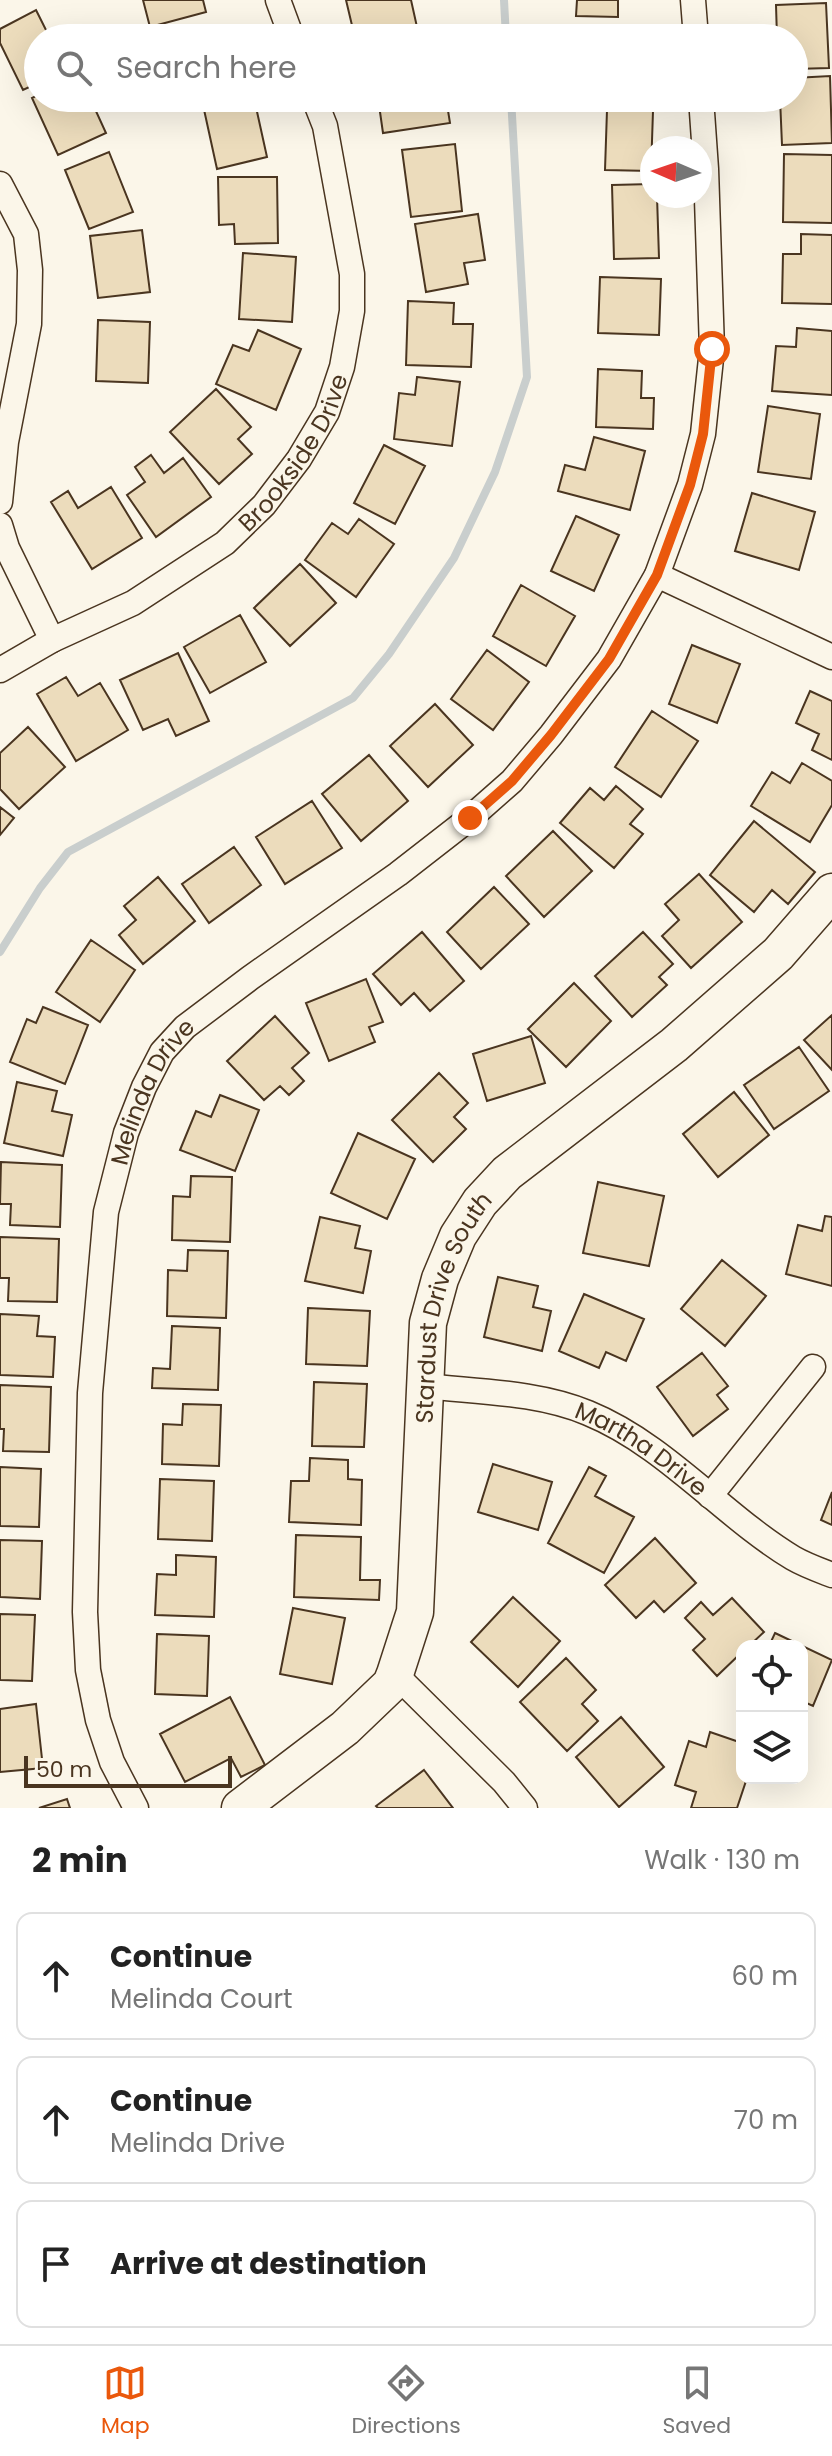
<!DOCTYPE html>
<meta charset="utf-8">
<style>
body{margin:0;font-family:Poppins,sans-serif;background:#f2f2f2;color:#222}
.controls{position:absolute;right:24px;bottom:24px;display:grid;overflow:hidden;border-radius:16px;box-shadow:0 8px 32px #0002}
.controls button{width:72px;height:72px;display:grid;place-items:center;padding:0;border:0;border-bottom:2px solid #e0e0e0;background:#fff;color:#222;font:40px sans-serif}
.compass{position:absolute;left:640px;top:136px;width:72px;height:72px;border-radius:50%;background:#fff;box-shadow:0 8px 32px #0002;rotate:272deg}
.scale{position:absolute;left:24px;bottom:20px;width:208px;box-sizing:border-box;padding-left:8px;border:4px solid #4a3520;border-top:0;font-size:22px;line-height:28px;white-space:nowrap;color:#4a3520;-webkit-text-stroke:6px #fbf6e9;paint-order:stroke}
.stop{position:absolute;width:24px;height:24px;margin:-18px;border:6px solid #ea580c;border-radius:50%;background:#fff}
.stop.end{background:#ea580c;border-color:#fff;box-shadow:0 2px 8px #0008}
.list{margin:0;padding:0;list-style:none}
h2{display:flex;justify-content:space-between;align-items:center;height:104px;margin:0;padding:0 32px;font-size:34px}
h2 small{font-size:26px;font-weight:400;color:#767676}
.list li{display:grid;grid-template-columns:52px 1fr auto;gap:24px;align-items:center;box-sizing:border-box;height:128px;margin:0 16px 16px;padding:0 16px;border:2px solid #e0e0e0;border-radius:16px}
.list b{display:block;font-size:30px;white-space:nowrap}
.list p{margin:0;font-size:26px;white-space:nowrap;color:#767676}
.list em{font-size:26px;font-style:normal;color:#767676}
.icon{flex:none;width:44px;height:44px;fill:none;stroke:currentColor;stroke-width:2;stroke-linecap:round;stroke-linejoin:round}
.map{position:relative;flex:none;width:832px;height:1808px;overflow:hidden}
.search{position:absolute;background:#fff;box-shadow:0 8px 32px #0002;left:24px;right:24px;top:24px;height:88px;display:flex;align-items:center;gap:20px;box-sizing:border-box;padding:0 28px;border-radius:44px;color:#767676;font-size:30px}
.sheet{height:536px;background:#fff}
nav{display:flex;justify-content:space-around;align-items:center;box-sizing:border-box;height:112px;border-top:2px solid #e0e0e0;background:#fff;font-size:22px;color:#767676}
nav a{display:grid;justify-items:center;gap:4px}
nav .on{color:#ea580c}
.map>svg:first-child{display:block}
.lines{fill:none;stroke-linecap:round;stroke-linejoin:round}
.stream{stroke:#c9cecd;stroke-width:8}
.building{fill:#ecdcbc;stroke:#4a3520;stroke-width:2}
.street-casing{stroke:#4a3520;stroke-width:27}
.secondary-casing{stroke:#4a3520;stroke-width:39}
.street{stroke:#fbf6e9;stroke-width:24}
.secondary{stroke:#fbf6e9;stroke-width:36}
.route{stroke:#ea580c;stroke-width:10}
.labels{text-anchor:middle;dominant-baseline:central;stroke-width:6;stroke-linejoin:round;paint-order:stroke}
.street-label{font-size:24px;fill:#4a3520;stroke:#fbf6e9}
</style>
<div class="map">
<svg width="832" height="1808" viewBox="0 0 832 1808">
<rect width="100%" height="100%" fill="#fbf6e9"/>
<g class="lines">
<path class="stream" d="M504,0l2,38
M0,952l40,-64 28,-36 285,-154 36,-44 65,-96 41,-86 32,-95 -16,-279"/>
</g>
<path class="building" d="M143,0h60l3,12 -56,15z
M346,0h65l8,36 -64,2z
M577,0h41v17l-42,-1z
M826,3l3,65 -35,1v-31h-17l-1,-33z
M36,10l14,28h-12v45l-15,7 -23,-47v-14z
M210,26l2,12h-35l-1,-5z
M627,29l1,9h-39v-7z
M830,76l2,67 -50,2 -2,-47h14v-20z
M38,95v3h52l16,35 -48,22 -26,-57z
M233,98h21l13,59 -50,12 -14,-64z
M378,98h68l4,25 -67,10z
M607,110l46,1 -2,60 -46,-1z
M455,144l7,67 -51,6 -9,-67z
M109,152l24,60 -44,17 -24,-59z
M784,154l48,1v68l-49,-1z
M218,177h59l1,66 -43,1 -1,-20 -15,1z
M652,184v12h5l2,62 -45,1 -2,-74z
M478,214l7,46 -21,3 4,21 -42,8 -11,-68z
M142,230l8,62 -52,6 -8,-62z
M801,234l31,1v69l-50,-1 1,-49h18z
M243,253l53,4 -4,65 -53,-3z
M600,277l61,2 -2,56 -61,-2z
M408,301l46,2 -1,21h20l-2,43 -65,-2z
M98,320l52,2 -2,61 -52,-2z
M797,328l35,3v64l-60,-4 4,-45 20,1z
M258,330l43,19 -25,61 -60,-26 17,-39 16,6z
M598,369l44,2 -1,27h13l-1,31 -57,-2z
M417,377l43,5 -8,64 -58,-7 5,-46 16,2z
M216,389l35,38 -13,12 14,15 -33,30 -49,-52z
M768,406l52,8 -9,65 -53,-7z
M594,437l51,14 -15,59 -72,-19 7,-26 20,5z
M384,445l41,21 -30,58 -41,-21z
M151,455l13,18 19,-15 28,39 -55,40 -29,-42 18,-13 -10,-15z
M111,487l31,51 -50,31 -41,-67 17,-11 10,17z
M752,493l63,19 -16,58 -64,-19z
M576,516l43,19 -25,56 -43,-20z
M359,519l35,25 -38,53 -51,-37 27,-37 16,11z
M300,564l36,39 -46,43 -36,-38z
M521,585l54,31 -29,50 -53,-30z
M240,615l26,47 -56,31 -26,-46z
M692,645l48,19 -23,59 -48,-19z
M487,650l42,32 -36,48 -42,-31z
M178,653l31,68 -33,15 -8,-17 -25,11 -23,-50z
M66,677l12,19 22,-13 28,47 -52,31 -39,-67z
M810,691l22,10v59l-20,-10 7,-16 -23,-11z
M435,704l38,41 -45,42 -38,-41z
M652,711l46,30 -37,56 -46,-30z
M28,727l37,40 -46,42 -19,-20v-36z
M369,755l39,46 -47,40 -39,-47z
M802,763l30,18v24l-22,37 -59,-36 21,-34 18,11z
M616,786l27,23 -13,15 13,10 -29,34 -54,-45 30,-35 14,12z
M312,801l30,47 -57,36 -29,-47z
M0,807l14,11 -14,17z
M754,821l61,51 -27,32 -16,-14 -18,22 -44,-37z
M553,831l39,40 -48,46 -38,-41z
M234,847l27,38 -52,38 -27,-39z
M699,874l43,48 -51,46 -29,-32 17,-16 -14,-16z
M158,877l37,44 -52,43 -24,-29 17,-15 -12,-14z
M494,887l35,37 -48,45 -34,-37z
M422,932l42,49 -34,30 -16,-18 -13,12 -28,-31z
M643,932l30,32 -14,13 8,8 -35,32 -37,-41z
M91,940l44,30 -35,52 -44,-30z
M366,979l17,43 -14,5 6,15 -46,19 -23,-58z
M574,983l37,38 -45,46 -38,-38z
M43,1007l45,18 -23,59 -55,-22 17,-43 9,4z
M832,1015v55l-28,-30z
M275,1016l34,37 -17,15 12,13 -15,14 -9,-9 -16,14 -37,-39z
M531,1036l14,47 -58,18 -14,-47z
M799,1047l30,44 -55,38 -30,-44z
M439,1073l29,30 -14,14 12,12 -33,33 -41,-42z
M17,1082l40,9 -5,20 20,4 -9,41 -59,-13z
M734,1092l35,43 -51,42 -35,-43z
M220,1095l39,15 -24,61 -55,-21 16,-39 15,6z
M358,1133l57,26 -28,60 -56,-26z
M1,1162l61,3 -2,62 -50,-2 1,-21h-11z
M191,1176l41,1 -2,65 -58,-2 1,-44 17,1z
M598,1182l66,14 -15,70 -66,-13z
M825,1216l7,1v69l-46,-12 12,-49 24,6z
M320,1217l40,9 -5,22 16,3 -8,42 -58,-12z
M0,1237l59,2 -2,63 -49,-1 1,-23h-9z
M188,1250l40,1 -2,67 -59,-2 1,-46 19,1z
M722,1260l44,36 -41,50 -44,-37z
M498,1277l40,9 -5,21 18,4 -9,40 -58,-14z
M584,1294l60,25 -18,42 -20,-9 -7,16 -40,-17z
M308,1308l62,3 -3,55 -61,-2z
M0,1314l39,2 -2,20 18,1 -2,40 -53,-2z
M172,1326l48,2 -2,62 -66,-2 1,-20 17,1z
M702,1353l26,33 -11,9 11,14 -35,27 -36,-49z
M314,1382l53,2 -3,63 -52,-1z
M0,1385l51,2 -2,65 -46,-1 1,-22h-4z
M183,1404l38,1 -2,61 -57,-2 1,-40 19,1z
M310,1458l38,2v19l14,1 -1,45 -72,-3 2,-41h18z
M493,1464l59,18 -14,48 -60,-18z
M0,1467l41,2 -2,58 -39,-1z
M589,1467l17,9 -11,20 39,21 -30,56 -56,-30z
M160,1479l54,2 -2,60 -54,-2z
M832,1492v33l-11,-5z
M296,1535l65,2 -1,43h20l-1,20 -85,-3z
M655,1538l41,45 -32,29 -10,-11 -18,17 -31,-33z
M0,1540l42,1 -2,58 -40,-2z
M176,1555l40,2 -2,60 -59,-2 2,-41 19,1z
M513,1597l47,44 -42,46 -47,-45z
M732,1598l32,34 -15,14h-7v6l-25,24 -24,-26 12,-11 -20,-21 16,-16 12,13z
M293,1608l52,10 -13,66 -52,-10z
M0,1614l35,1 -3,66 -32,-1z
M775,1633l57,27 -19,46 -11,-5v-55h-33z
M157,1634l52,2 -2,60 -52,-2z
M566,1658l30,32 -14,14 16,17 -31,30 -47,-49z
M230,1697l35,68 -24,12 -10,-19 -46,24 -25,-48z
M36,1704l7,64 -43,4v-63z
M621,1717l43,50 -45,40 -43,-50z
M710,1732l32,11v35h5l-10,30h-46l5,-16 -21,-7 14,-44 17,6z
M424,1770l29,38h-75l-2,-2z
M67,1799l3,9h-31z"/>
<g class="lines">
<defs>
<g id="street">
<path d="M278,0l14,38"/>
<path d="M693,0l3,38"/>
<path d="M0,184l26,50 4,36 -1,54 -23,118 -6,60"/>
<path d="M0,525l7,23 45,92"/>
<path d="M657,575l175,82"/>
<path id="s1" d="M0,670l52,-30 81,-37 92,-60 39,-38 35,-46 28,-47 15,-45 10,-56v-37l-27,-148 -11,-28"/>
<path id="s2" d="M425,1386c54,6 113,6 163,27 78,32 134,102 205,145 12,7 26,12 39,17"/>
<path d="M710,1496l103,-129"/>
<path d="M395,1674l109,108 21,26"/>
<path id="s3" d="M136,1808l-24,-46 -14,-42 -10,-50 -3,-58 5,-219 16,-181 20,-79 18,-46 18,-35 23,-25 65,-49 148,-104 72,-56 42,-37 39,-46 58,-76 48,-84 33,-90 13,-51 9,-85 -6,-180 -5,-71"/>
</g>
<g id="secondary">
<path id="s4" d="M240,1808l105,-80 46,-44 4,-10 20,-62 13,-289 12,-44 18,-43 22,-34 27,-29 167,-128 104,-91 54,-62"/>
</g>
</defs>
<use href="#street" class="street-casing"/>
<use href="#secondary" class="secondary-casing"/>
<use href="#street" class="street"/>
<use href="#secondary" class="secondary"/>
</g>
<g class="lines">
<path class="route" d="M470,818l42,-37 39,-46 58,-76 48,-84 33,-90 13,-51 9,-85"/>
</g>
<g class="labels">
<g class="street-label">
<text stroke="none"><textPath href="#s1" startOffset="374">Brookside Drive</textPath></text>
<text stroke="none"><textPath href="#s3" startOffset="736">Melinda Drive</textPath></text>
<text stroke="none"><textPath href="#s4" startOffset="582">Stardust Drive South</textPath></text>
<text stroke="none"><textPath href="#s2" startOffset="230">Martha Drive</textPath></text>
</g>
</g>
</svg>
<div class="controls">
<button><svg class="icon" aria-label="locate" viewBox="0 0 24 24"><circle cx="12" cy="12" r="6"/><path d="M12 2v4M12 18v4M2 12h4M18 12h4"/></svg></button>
<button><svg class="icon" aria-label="layers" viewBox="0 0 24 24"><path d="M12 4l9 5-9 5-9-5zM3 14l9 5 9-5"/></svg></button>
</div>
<svg class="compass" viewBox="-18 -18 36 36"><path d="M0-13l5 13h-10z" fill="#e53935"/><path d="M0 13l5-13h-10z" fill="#767676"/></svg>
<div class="scale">50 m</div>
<div class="stop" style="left:712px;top:349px"></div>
<div class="stop end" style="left:470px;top:818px"></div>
<div class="search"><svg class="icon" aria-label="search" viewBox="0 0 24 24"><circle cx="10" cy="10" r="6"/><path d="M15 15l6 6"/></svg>Search here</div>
</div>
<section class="sheet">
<h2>2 min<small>Walk · 130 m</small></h2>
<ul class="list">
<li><svg class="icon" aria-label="ahead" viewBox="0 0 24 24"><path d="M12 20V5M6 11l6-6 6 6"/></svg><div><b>Continue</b><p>Melinda Court</p></div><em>60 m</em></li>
<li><svg class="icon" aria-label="ahead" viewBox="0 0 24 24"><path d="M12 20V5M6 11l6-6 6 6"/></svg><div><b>Continue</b><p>Melinda Drive</p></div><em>70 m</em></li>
<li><svg class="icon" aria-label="arrive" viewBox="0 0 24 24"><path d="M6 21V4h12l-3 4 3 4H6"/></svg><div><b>Arrive at destination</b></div></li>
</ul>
</section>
<nav>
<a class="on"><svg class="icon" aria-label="map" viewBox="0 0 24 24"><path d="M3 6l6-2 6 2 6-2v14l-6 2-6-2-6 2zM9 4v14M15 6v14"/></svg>Map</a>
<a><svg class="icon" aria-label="directions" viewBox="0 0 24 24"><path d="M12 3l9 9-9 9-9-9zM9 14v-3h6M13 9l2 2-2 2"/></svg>Directions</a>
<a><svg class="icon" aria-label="saved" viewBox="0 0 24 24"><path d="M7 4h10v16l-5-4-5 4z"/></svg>Saved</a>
</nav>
